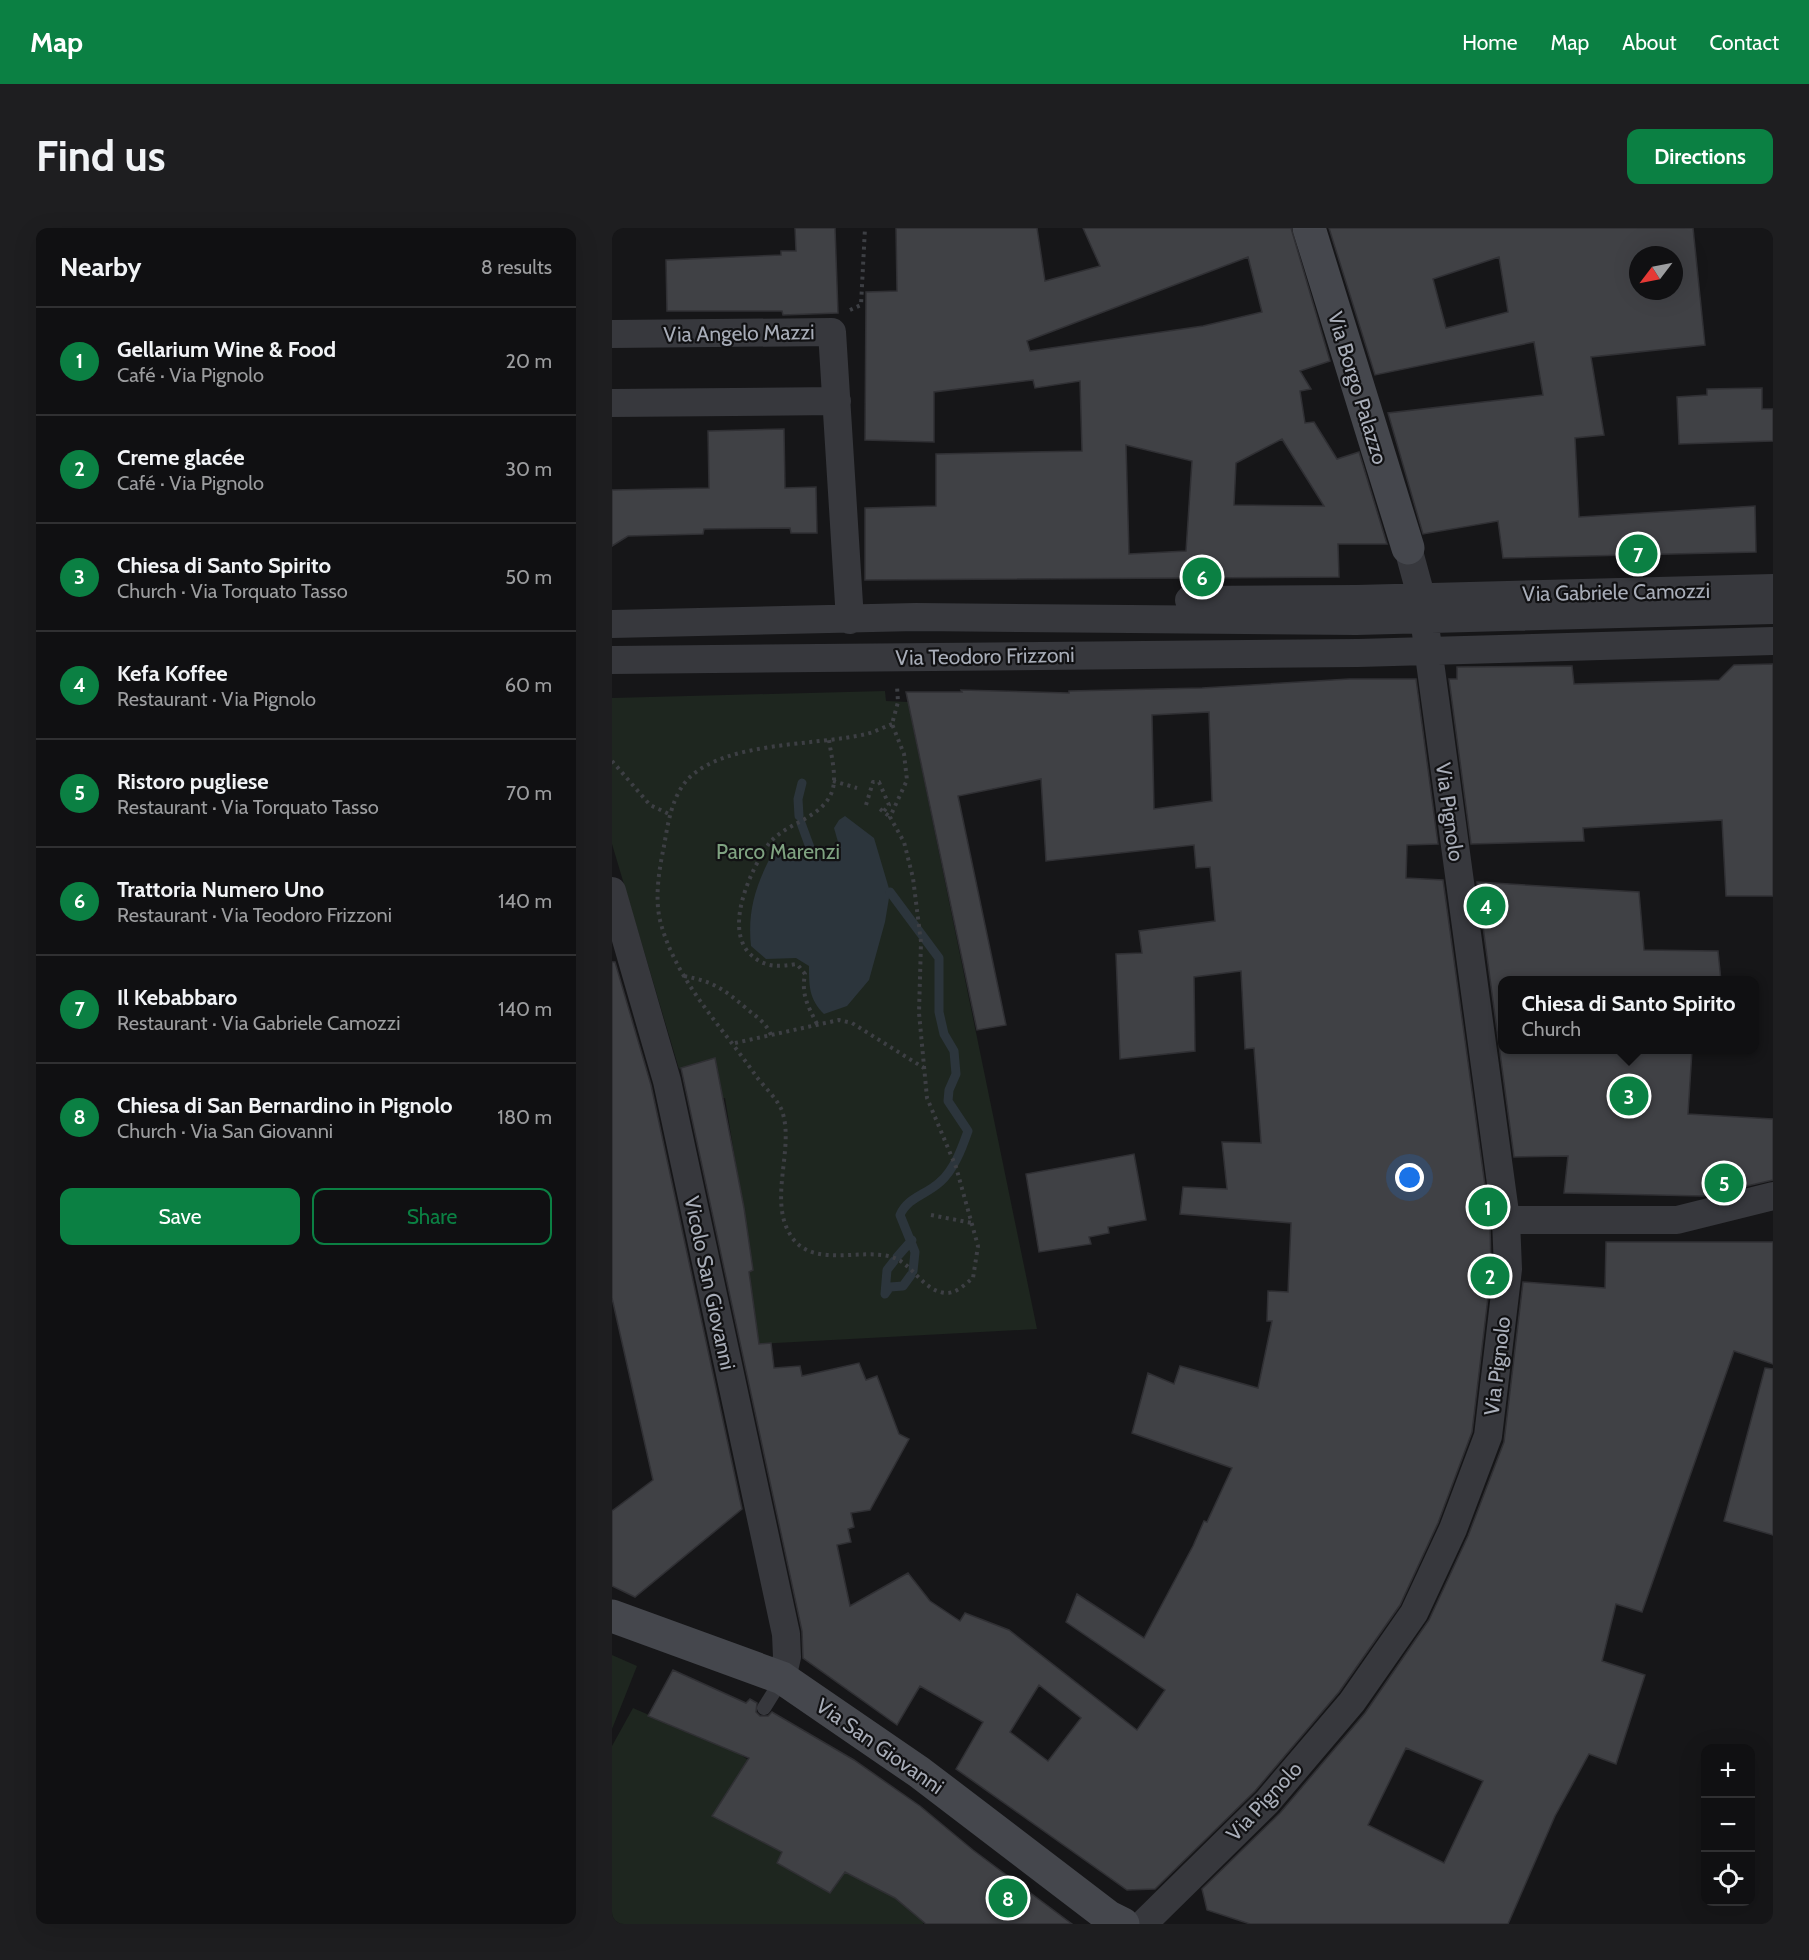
<!DOCTYPE html>
<meta charset="utf-8">
<style>
body{margin:0;font-family:Cabin,sans-serif;background:#1e1e20;color:#f1f3f6}
.controls{position:absolute;right:18px;bottom:18px;display:grid;overflow:hidden;border-radius:12px;box-shadow:0 6px 24px #0002}
.controls button{width:54px;height:54px;display:grid;place-items:center;padding:0;border:0;border-bottom:2px solid #303032;background:#101012;color:#f1f3f6;font:30px sans-serif}
.compass{position:absolute;left:1017px;top:18px;width:54px;height:54px;border-radius:50%;background:#101012;box-shadow:0 6px 24px #0002;rotate:238deg}
.you{position:absolute;left:798px;top:950px;width:21px;height:21px;margin:-15px;border:4px solid #fff;border-radius:50%;background:#1a73e8;box-shadow:0 0 0 9px #1a73e833}
.badge{display:grid;place-items:center;width:39px;height:39px;border-radius:50%;background:#0b8043;color:#fff;font-size:20px;font-weight:700}
.pin{position:absolute;translate:-50% -50%;border:3px solid #fff;box-shadow:0 2px 6px #0006}
.popup{position:absolute;left:886px;top:748px;width:261px;height:78px;box-sizing:border-box;display:grid;place-content:center;border-radius:12px;background:#101012;filter:drop-shadow(0 2px 4px #0005);font-size:20px;white-space:nowrap;color:#9c9d9f}
.popup b{font-size:22px;color:#f1f3f6}
.popup::after{content:'';position:absolute;left:50%;top:100%;margin-left:-12px;border:12px solid transparent;border-top-color:#101012}
.list{margin:0;padding:0;list-style:none}
h2{display:flex;justify-content:space-between;align-items:center;height:78px;margin:0;padding:0 24px;font-size:26px}
h2 small{font-size:20px;font-weight:400;color:#9c9d9f}
.list li{display:grid;grid-template-columns:39px 1fr auto;gap:18px;align-items:center;box-sizing:border-box;height:108px;padding:0 24px;border-top:2px solid #303032}
.list b{display:block;font-size:22px;white-space:nowrap}
.list p{margin:0;font-size:20px;white-space:nowrap;color:#9c9d9f}
.list em{font-size:20px;font-style:normal;color:#9c9d9f}
.actions{display:flex;gap:12px;padding:18px 24px}
.actions a{flex:1;padding:14px 0;border:2px solid #0b8043;border-radius:12px;text-align:center;font-size:21px;color:#0b8043}
.actions .main{background:#0b8043;color:#fff}
.icon{flex:none;width:33px;height:33px;fill:none;stroke:currentColor;stroke-width:2;stroke-linecap:round;stroke-linejoin:round}
.map{position:relative;flex:none;width:1161px;height:1696px;overflow:hidden;border-radius:12px}
header{display:flex;align-items:center;gap:36px;box-sizing:border-box;height:84px;padding:0 30px;background:#0b8043;color:#fff}
header strong{font-size:28px}
nav{display:flex;gap:33px;margin-inline-start:auto;font-size:21px}
.intro{display:flex;align-items:center;justify-content:space-between;box-sizing:border-box;height:144px;padding:0 36px}
h1{margin:0;font-size:42px}
.button{padding:15px 27px;border-radius:12px;background:#0b8043;color:#fff;font-size:21px;font-weight:700}
main{display:flex;gap:36px;padding:0 36px}
aside{flex:1;background:#101012;border-radius:12px;box-shadow:0 6px 24px #0002}
.map>svg:first-child{display:block}
.green{fill:#1e261f}
.water{fill:#2c353c}
.lines{fill:none;stroke-linecap:round;stroke-linejoin:round}
.stream{stroke:#2c353c;stroke-width:9}
.building{fill:#404145;stroke:#303034;stroke-width:1.5;fill-rule:evenodd}
.path{stroke:#3d3f44;stroke-width:4;stroke-dasharray:3 4.5;stroke-linecap:butt}
.lane{stroke:#37383d;stroke-width:14}
.street{stroke:#37383d;stroke-width:28}
.secondary{stroke:#45474d;stroke-width:33}
.labels{text-anchor:middle;dominant-baseline:central;stroke-width:4.5;stroke-linejoin:round;paint-order:stroke}
.street-label{font-size:21px;fill:#a8adb8;stroke:#111113}
.park-label{font-size:21px;fill:#7fa381;stroke:#111113}
</style>
<header>
<strong>Map</strong>
<nav><a>Home</a><a>Map</a><a>About</a><a>Contact</a></nav>
</header>
<div class="intro"><h1>Find us</h1><a class="button">Directions</a></div>
<main>
<aside>
<h2>Nearby<small>8 results</small></h2>
<ul class="list">
<li><span class="badge">1</span><div><b>Gellarium Wine &amp; Food</b><p>Café · Via Pignolo</p></div><em>20 m</em></li>
<li><span class="badge">2</span><div><b>Creme glacée</b><p>Café · Via Pignolo</p></div><em>30 m</em></li>
<li><span class="badge">3</span><div><b>Chiesa di Santo Spirito</b><p>Church · Via Torquato Tasso</p></div><em>50 m</em></li>
<li><span class="badge">4</span><div><b>Kefa Koffee</b><p>Restaurant · Via Pignolo</p></div><em>60 m</em></li>
<li><span class="badge">5</span><div><b>Ristoro pugliese</b><p>Restaurant · Via Torquato Tasso</p></div><em>70 m</em></li>
<li><span class="badge">6</span><div><b>Trattoria Numero Uno</b><p>Restaurant · Via Teodoro Frizzoni</p></div><em>140 m</em></li>
<li><span class="badge">7</span><div><b>Il Kebabbaro</b><p>Restaurant · Via Gabriele Camozzi</p></div><em>140 m</em></li>
<li><span class="badge">8</span><div><b>Chiesa di San Bernardino in Pignolo</b><p>Church · Via San Giovanni</p></div><em>180 m</em></li>
</ul>
<div class="actions"><a class="main">Save</a><a>Share</a></div>
</aside>
<div class="map">
<svg width="1161" height="1696" viewBox="0 0 1161 1696">
<rect width="100%" height="100%" fill="#161618"/>
<path class="green" d="M273,463l1,10 22,1 129,627 -278,15 -10,-72 4,-2 -28,-172h-4l-6,-40 -36,11 -67,-225v-146z
M0,1427l25,11 -25,63z
M21,1480l87,38 3,-4 25,18 -36,56 34,17 38,14 -7,16 53,30 15,-21 50,26 29,24 -1,2h-311v-178z"/>
<path class="water" d="M233,588l29,22 16,54 -5,30 -16,58 -22,26 -23,8c-15,-15 -15,-28 -15,-48l-13,-8 -30,1 -15,-13c-4,-37 6,-65 24,-97l24,-1 22,10 7,-1 10,-15 -4,-14 5,-8z"/>
<g class="lines">
<path class="stream" d="M187,588l-1,-17 4,-16
M189,595l11,30
M278,664l49,66v54l5,22 10,17 2,23 -7,16 -1,11 20,30c-6,17 -14,39 -28,51 -14,13 -32,15 -40,33l15,37 -2,19
M285,1029l15,-17
M273,1066l2,-24 7,-9
M273,1066l5,-7 13,-1 8,-11"/>
</g>
<path class="building" d="M183,0h40l3,85 -55,2 -1,-4h-115l-1,-51 115,-5v-4h15z
M284,0h141l8,53 55,-15 -17,-38h208l39,133 -30,10 11,18 -11,2 5,32 9,-1 23,37 22,-7 28,92h-49l1,33 -474,3v-72l71,-2v-52l146,-3 -2,-70 -45,7 -2,-8 -99,12v50l-69,-2 1,-148 31,-1zM636,29l14,55 -59,14 -173,25 -3,-10zM670,211l42,67 -90,-1 2,-42zM514,217l66,16 -6,90 -57,3z
M717,0h364l12,117 -114,12 13,78 -29,3 4,79 176,-11 1,46 -253,6 -5,-37 -75,13 -35,-121 155,-18 -9,-53 -159,33zM1026,27h36v36h-36zM887,29l9,55 -62,16 -13,-49z
M1150,160v21h11v32l-94,3 -2,-47 30,-2v-6z
M172,201l1,59 31,-1 1,46h-26l-1,-5 -86,1 -1,5 -75,2 -16,10v-56l97,-2 -1,-57z
M1161,436v232h-47l-4,-76 -139,8 1,13 -113,3 -22,-165h8v-12l115,-1 2,18 145,-4 15,-15z
M737,451h67l22,165 -31,1 -1,33 37,2 47,342 1,50 -19,160 -34,91 -38,82 -61,87 -84,99 -100,98 -28,1 -171,-121 27,-47 -63,-36 -23,39 -94,-67 -1,-27 -121,-563 34,-10 29,150 9,62 -4,2 10,72 12,-1 3,25 26,-2 2,10 57,-13 7,17 11,-4 22,58 10,5 -39,71 -19,3 3,14 -6,2 3,13 -14,3 13,61 58,-33 22,28 30,20 5,-8 44,17 128,100 28,-40 -99,-68 11,-28 67,44 49,-92 11,-25 3,1 25,-54 -100,-35 16,-60 26,11 6,-18 78,22 14,-67h-5l1,-30 20,1 3,-69 -111,-9 3,-27 44,2 -5,-47 39,1 -7,-95 -9,1 -4,-78 -47,6 1,74 -75,8 -4,-105 26,-1 -3,-22 76,-10 -5,-54 -14,1 -2,-23 -148,16 -5,-82 -83,17 48,229 -29,5 -71,-338h56l-1,-2 108,3v-2l133,-3zM597,484l3,89 -58,8 -2,-94zM427,1457l42,33 -33,43 -38,-29z
M865,654l162,10 5,58 74,1 3,30h-218v69h189l-4,64 85,5v61l-70,16 -139,-3 4,-37 -54,1z
M0,734h3l36,123 91,424 -107,88 -23,-11v-75l41,-31 -41,-182z
M522,926l12,66 -38,7 1,6 -20,4 2,7 -52,8 -13,-78z
M994,1014h167v122l-39,-13 -92,261 -26,-8 -14,57 43,14 -29,89 -27,-10 -34,62 -47,108h-258l-43,-14 -5,-21 78,-76 85,-100 64,-93 39,-84 36,-94 19,-160 82,6zM794,1520l77,33 -39,82 -76,-38z
M1153,1140l8,1v166l-49,-14z
M61,1442l73,33 4,-4 7,4 -1,9 4,4h8l4,-4 82,48 66,46 53,44 99,74h-146l-31,-26 -50,-26 -15,21 -53,-30 5,-11 -70,-36 37,-58 -101,-42z"/>
<g class="lines">
<path class="path" d="M238,82l11,-5 4,-77
M280,496c-8,3 -17,8 -26,10 -51,12 -139,7 -177,44 -17,17 -21,45 -25,68 -5,24 -10,54 -3,78 16,58 62,104 95,152 8,11 24,25 27,38 11,39 -17,91 11,126 22,27 68,8 98,17 20,6 30,33 53,36 11,1 20,-9 28,-15l5,-32 -22,-79 -29,-69 -8,-85 2,-71 -8,-64 -9,-36 -14,-25 17,-37 -3,-26 -12,-30 6,-22 -1,-16
M0,533l38,44 21,10
M221,553l24,7
M254,577l7,-23h6l10,23 -5,6
M268,581l10,8
M72,748c31,6 39,13 62,32 10,9 19,13 25,27
M205,796c-9,-18 -16,-29 -12,-50l-8,-10c-19,3 -32,4 -47,-10 -26,-26 0,-83 18,-109 16,-22 51,-25 63,-51 7,-14 0,-39 -2,-54
M123,815l104,-23 13,3 72,45
M319,987l41,8"/>
<path class="lane" d="M152,1480l18,-29"/>
<path class="street" d="M0,106l220,-2 18,288
M0,175l225,-2
M577,372l167,-1 417,-11
M0,396l304,-7 440,4 417,-11
M0,432l746,-7 415,-12
M0,663l55,190 119,553 1,23 -5,21
M894,992h171l96,-24
M531,1696l124,-122 85,-100 62,-89 39,-84 35,-93 20,-167 -2,-49 -85,-624 -13,-48"/>
<path class="secondary" d="M697,0l99,320
M0,1388l170,62 137,94 190,145 14,7"/>
</g>
<g class="labels">
<g class="street-label">
<text transform="translate(127 105) rotate(-1)">Via Angelo Mazzi</text>
<text transform="translate(746 160) rotate(73)">Via Borgo Palazzo</text>
<text transform="translate(1004 364) rotate(-1)">Via Gabriele Camozzi</text>
<text transform="translate(373 428) rotate(-1)">Via Teodoro Frizzoni</text>
<text transform="translate(838 584) rotate(82)">Via Pignolo</text>
<text transform="translate(98 1055) rotate(78)">Vicolo San Giovanni</text>
<text transform="translate(885 1138) rotate(-83)">Via Pignolo</text>
<text transform="translate(268 1518) rotate(35)">Via San Giovanni</text>
<text transform="translate(652 1573) rotate(-47)">Via Pignolo</text>
</g>
<g class="park-label">
<text x="166" y="623">Parco Marenzi</text>
</g>
</g>
</svg>
<div class="controls">
<button>+</button>
<button>−</button>
<button><svg class="icon" aria-label="locate" viewBox="0 0 24 24"><circle cx="12" cy="12" r="6"/><path d="M12 2v4M12 18v4M2 12h4M18 12h4"/></svg></button>
</div>
<svg class="compass" viewBox="-18 -18 36 36"><path d="M0-13l5 13h-10z" fill="#e53935"/><path d="M0 13l5-13h-10z" fill="#9c9d9f"/></svg>
<div class="you"></div>
<div class="pin badge" style="left:876px;top:979px">1</div>
<div class="pin badge" style="left:878px;top:1048px">2</div>
<div class="pin badge" style="left:1017px;top:868px">3</div>
<div class="popup"><b>Chiesa di Santo Spirito</b>Church</div>
<div class="pin badge" style="left:874px;top:678px">4</div>
<div class="pin badge" style="left:1112px;top:955px">5</div>
<div class="pin badge" style="left:590px;top:349px">6</div>
<div class="pin badge" style="left:1026px;top:326px">7</div>
<div class="pin badge" style="left:396px;top:1670px">8</div>
</div>
</main>
